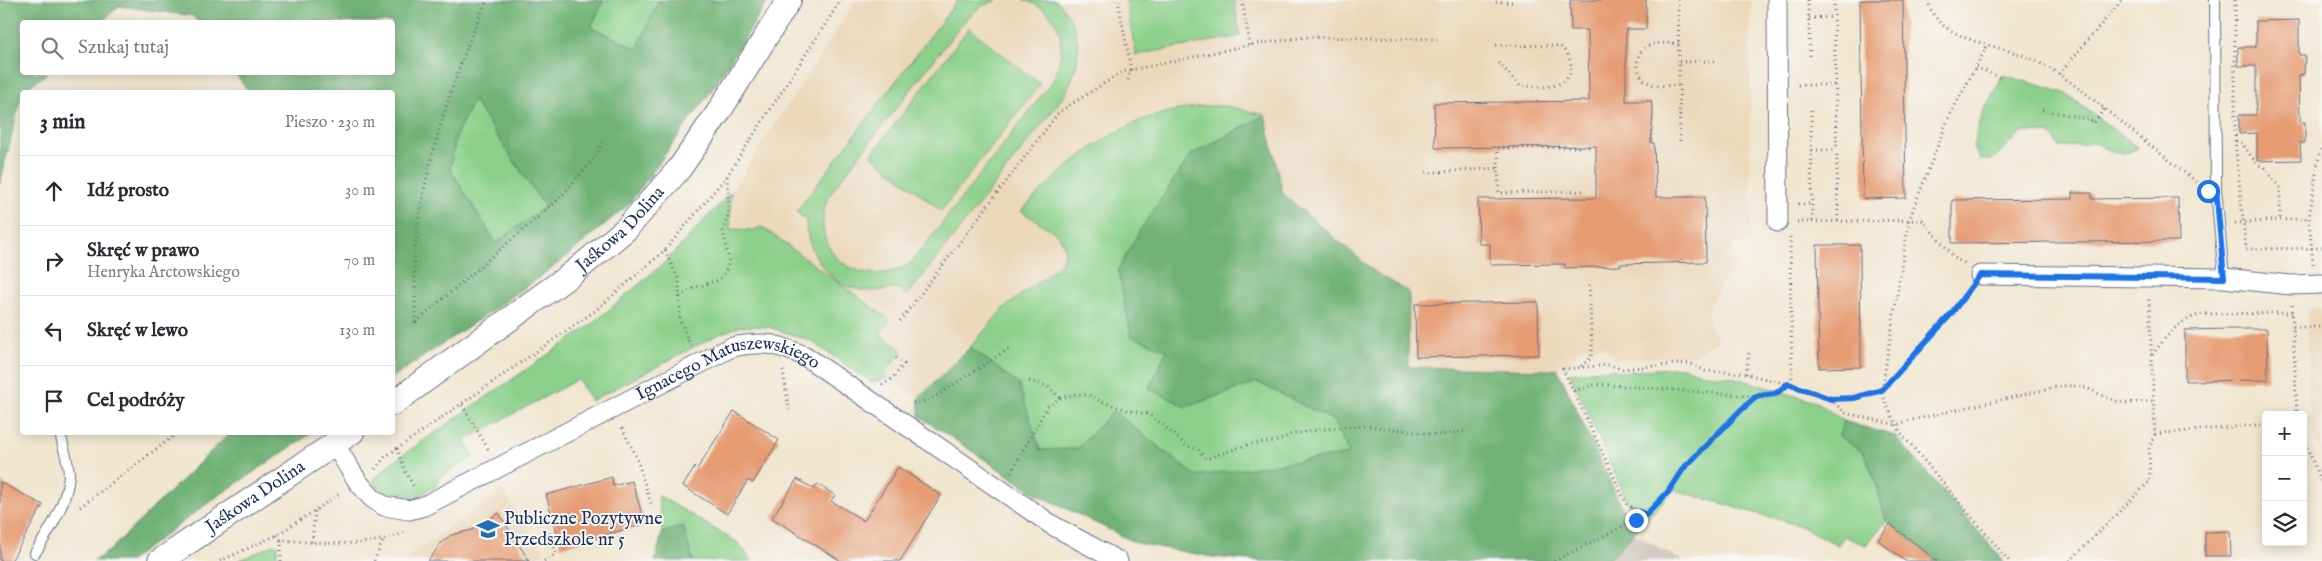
<!DOCTYPE html>
<html lang="pl">
<meta charset="utf-8">
<style>
body{margin:0;font-family:"IM FELL English",serif;background:#f7f7f7;color:#2b2b33}
.controls{position:absolute;right:15px;bottom:15px;display:grid;overflow:hidden;border-radius:5px;box-shadow:0 2px 12px #0003}
.controls button{width:45px;height:45px;display:grid;place-items:center;padding:0;border:0;border-bottom:1px solid #e1e1e2;background:#fff;color:#2b2b33;font:25px sans-serif}
.stop{position:absolute;width:15px;height:15px;margin:-11px;border:4px solid #1a73e8;border-radius:50%;background:#fff}
.stop.end{background:#1a73e8;border-color:#fff;box-shadow:0 1px 5px #0008}
.list{margin:0;padding:0;list-style:none}
h2{display:flex;justify-content:space-between;align-items:center;height:65px;margin:0;padding:0 20px;font-size:21px}
h2 small{font-size:16px;font-weight:400;color:#7c7c81}
.list li{display:grid;grid-template-columns:32px 1fr auto;gap:15px;align-items:center;box-sizing:border-box;height:70px;padding:0 20px;border-top:1px solid #e1e1e2}
.list b{display:block;font-size:19px;white-space:nowrap}
.list p{margin:0;font-size:16px;white-space:nowrap;color:#7c7c81}
.list em{font-size:16px;font-style:normal;color:#7c7c81}
.icon{flex:none;width:28px;height:28px;fill:none;stroke:currentColor;stroke-width:2;stroke-linecap:round;stroke-linejoin:round}
.map{position:relative;flex:none;width:2322px;height:561px;overflow:hidden}
.search{position:absolute;background:#fff;box-shadow:0 2px 12px #0003;left:20px;top:20px;width:375px;height:55px;display:flex;align-items:center;gap:12px;box-sizing:border-box;padding:0 18px;border-radius:5px;color:#7c7c81;font-size:19px}
.panel{position:absolute;background:#fff;box-shadow:0 2px 12px #0003;left:20px;top:90px;width:375px;height:345px;border-radius:5px}
.map>svg:first-child{display:block}
.built{fill:#ebd8ba}
.industrial{fill:#cbc3b8}
.green{fill:#8bd08a;stroke:#538074}
.forest{fill:#70b276;stroke:#46706a;fill-rule:evenodd}
.building{fill:#e69b72}
.lines{fill:none;stroke-linecap:round;stroke-linejoin:round}
.service-casing{stroke:#666f86;stroke-width:12}
.minor-casing{stroke:#666f86;stroke-width:21}
.tertiary-casing{stroke:#666f86;stroke-width:26}
.path{stroke:#666f86;stroke-width:3;stroke-dasharray:1 4;stroke-linecap:butt}
.service{stroke:#fff;stroke-width:10}
.minor{stroke:#fff;stroke-width:19}
.tertiary{stroke:#fff;stroke-width:24}
.route{stroke:#1a73e8;stroke-width:6}
.labels{text-anchor:middle;dominant-baseline:central;stroke-width:4;stroke-linejoin:round;paint-order:stroke}
.street-label{font-size:18px;fill:#1b2f5e;stroke:#f6f6f2}
.poi-label{font-size:18px;fill:#1b2f5e;stroke:#f6f6f2;text-anchor:start}
</style>
<div class="map">
<svg width="2322" height="561" viewBox="0 0 2322 561">
<rect width="100%" height="100%" fill="#f6f6f2"/>
<filter id="ink" filterUnits="userSpaceOnUse"><feTurbulence type="fractalNoise" baseFrequency=".02" numOctaves="2"/><feDisplacementMap in="SourceGraphic" scale="10" xChannelSelector="R" yChannelSelector="G"/><feConvolveMatrix kernelMatrix="1 2 1 2 8 2 1 2 1" color-interpolation-filters="sRGB"/></filter>
<filter id="wash" filterUnits="userSpaceOnUse"><feTurbulence type="fractalNoise" baseFrequency=".0096" numOctaves="4" result="noise"/><feDisplacementMap in="SourceGraphic" scale="20" xChannelSelector="R" yChannelSelector="G"/><feGaussianBlur stdDeviation="1.12" result="paint"/><feColorMatrix in="noise" values="0 0 0 0 0 0 0 0 0 0 0 0 0 0 0 0 0 1.4 0 .05"/><feComposite in="paint" operator="in"/></filter>
<g filter="url(#wash)">
<rect width="100%" height="100%" fill="#f1e6cf"/>
<path class="built" d="M856,0h896l-2,37 1,206h-17v23l-24,38 -3,11 3,13 9,12 -24,15 -81,5 -4,-8 -7,-5 -16,-2 -8,4 -8,14 -20,7 -162,6 -14,-104 -92,-78 -18,-78 -39,-10h-24l-30,5 -30,9 -31,16 -37,25 -29,24 -24,26 35,22 7,9 2,10 -4,12 -58,45 -84,89 -60,-42 -130,-100 2,-64z
M2307,308h15v148l-13,-32z
M502,490l43,62 -15,9h-127z"/>
<path class="industrial" d="M1634,533l48,28h-74z"/>
<path class="green" d="M604,0h55l-21,49 -47,-22z
M958,0h39l-15,6 -17,14 -124,159c-9,12 -17,23 -18,38 -3,50 50,71 88,46l141,-181c16,-34 13,-71 -29,-82h33c29,30 27,61 8,96l-157,200 -9,-8c-17,3 -34,5 -51,-2 -24,-11 -42,-41 -41,-67l-10,-7z
M1126,0h108l6,36 -104,19z
M969,28l71,56 -99,127 -70,-56z
M2003,75l62,18 73,55c-15,9 -29,6 -41,-5 -13,0 -23,4 -37,4l-11,-14 -27,-1 -30,28h-12l-7,-13 10,-35z
M473,100l72,107 -49,36 -46,-74 7,-36z
M1202,106h24l39,9 -74,40 -73,115 13,65 36,15 -18,38 37,19 71,-25 78,39 15,33 -154,22 -83,-65 -36,38 -37,1 -21,-65 -49,-38 33,-38 58,-45 4,-12 -2,-10 -7,-9 -35,-22c34,-35 74,-72 121,-91 19,-7 40,-11 60,-14z
M731,192l-1,37 22,1 10,-3 128,93 -10,14 23,17 -19,22 5,4 -17,6 -61,-42 -42,-14 -27,-1 -23,8 -128,67 -13,-22 -113,61 9,17 -35,20 -3,9c-21,12 -47,22 -63,-5l15,-16 203,-140 72,-61z
M1684,367l20,7 29,3 86,26 24,18 -4,15 25,17 12,29 10,39 -20,24 -22,-9 -6,9 -40,-20 -124,-35 -40,43 -2,-5 3,-9 -65,-146 43,-4 6,3z
M658,495l80,48 14,18h-59l-10,-35 -21,7z
M273,545h5l-2,16h-38z"/>
<path class="forest" d="M0,0h604l-13,27 46,22 22,-49h110l-60,94 -80,110 -68,57 -52,38 -116,78 -1,-285h-143l-14,-19 157,-1v-50h-194l-5,-6 -74,-10 -18,16h-79v50l25,1 -25,19 -22,92zM473,100l72,107 -49,36 -46,-74 7,-36z
M1265,115l18,79 92,78 34,20 -1,75 143,3 6,-2 77,165 -26,28h-346l-49,-4 -77,-14 -101,-50 -116,-77v-18l51,-51 49,38 21,65 37,-1 36,-38 83,65 153,-22 -14,-33 -78,-39 -71,25 -37,-19 18,-38 -36,-14 -13,-66 22,-40 51,-75z
M1843,421l52,15 109,125h-67l-51,-40 -10,-39 -12,-29 -25,-17z
M230,433h82l-100,67 -82,61h-37l15,-9z
M683,526l10,35h-38l7,-28z"/>
<g id="blocks">
<path class="building" d="M1570,0h76v29h-20v72h25l2,10 -2,32h3l2,54h49l1,65 -86,2v2l-55,2v-4l-75,1v-21h-11l-1,-45 118,-1v-52l-161,2 -1,-45 155,-2 -1,-71h-17z
M1860,0h43l3,198 -43,1z
M2299,20v35h6l-1,19 -5,1 1,47h5v21h-5l1,17 -44,1v-28l-18,1v-19h17v-49h-18v-19h18v-26z
M2072,193h20v6l86,-1 1,43 -227,2v-43l120,-1z
M1817,245h43l1,122 -42,1z
M1538,302l1,53 -123,2 -1,-53z
M2231,329h36l1,51 -83,1v-51z
M734,411l45,29 -26,43 -5,-3 -21,34 -44,-28 12,-19 2,2z
M898,467l43,28 -41,66h-59l-69,-43 25,-39 17,10 3,-5 18,11 -4,6 33,20z
M612,477l1,9 19,-5 13,43 -84,23 -15,-52z
M0,482l43,23 -32,56h-11z
M499,513l30,48h-101l14,-19 9,-7 21,-5z
M1890,524l47,37h-32l-27,-21z
M2230,531l1,25h-26v-24z"/>
</g>
</g>
<g filter="url(#ink)">
<use href="#blocks" fill-opacity="0" stroke="#666f86" stroke-width="1"/>
<g class="lines">
<defs>
<path id="service" d="M2215,0l1,189 8,89
M35,553c15,-23 32,-50 34,-78 0,-13 -7,-30 -9,-43"/>
<g id="minor">
<path d="M1777,0l1,222"/>
<path d="M1980,275l244,3 67,7 31,-1"/>
<path id="s1" d="M335,445l23,37 14,16 12,8 25,4 15,-4 308,-159c33,-6 42,-4 73,9l247,169 66,36"/>
</g>
<g id="tertiary">
<path id="s2" d="M392,404l181,-131 53,-44 53,-60 39,-56 71,-113"/>
<path id="s3" d="M160,561l192,-129"/>
</g>
</defs>
<use href="#service" class="service-casing"/>
<use href="#minor" class="minor-casing"/>
<use href="#tertiary" class="tertiary-casing"/>
<path class="path" d="M1118,0l13,70 119,-25 56,-8 131,2
M1242,0l8,45
M1678,0l2,145
M1808,0l2,57
M1834,0l4,221
M1928,0c8,43 74,44 104,59 29,14 53,34 78,54 30,24 59,47 89,71
M2235,0v141l11,108 76,-1
M1496,2h20
M1809,18l25,-1
M1679,43c-9,1 -19,-1 -28,2 -19,6 -17,32 0,39 8,3 20,1 28,1
M1496,45l64,1c16,14 16,36 -9,40 -10,2 -21,0 -31,0l-24,-26
M1679,62l39,-1
M1976,67l25,11
M2059,74l63,-74
M1128,80l3,-10
M1798,85h37
M1811,110l1,112
M2042,110l46,9 6,4 10,-14
M2236,141l6,2 15,21 7,3 16,21v32
M1812,150h25
M1498,168v-20l95,-1
M1426,173l72,-5 1,25 87,-2
M1798,204h14
M1797,222l125,-2 35,40 8,3
M2235,223l74,-5
M1790,237l2,148
M665,250l14,31 1,40 11,25
M2313,264l-4,-46 10,-63 3,-7
M680,297l11,-8 28,-9 8,-11 2,-8 -6,-30 6,-18 -2,-36
M2292,305l5,110
M900,321l159,-209 63,-40 9,-2
M416,322l143,-123 34,-39 11,-20
M415,323c1,-28 -2,-58 1,-85 11,-81 37,-163 71,-238
M2293,327h29
M2152,355c15,-19 26,-36 51,-41l90,-1
M1581,366l10,-8 1,-8 -3,-68
M783,370l6,40
M1746,374l3,-21
M1029,381l18,5 13,12
M882,385l10,-6 12,-15 -8,-6
M1882,389l27,-169 39,-101 39,-73
M1882,390l69,-76 16,-22
M1574,391l23,-7 167,13 11,-3 12,-10
M1757,396l-74,73 -15,23 -22,23 -19,-10 -64,-136 47,-4 11,4 69,-6 15,8 37,2 46,11 43,15 23,-2 28,-7 3,12 15,30 109,129
M1831,399l14,14 52,12 10,-4 155,-35c30,-2 34,10 58,16 9,2 22,-1 32,-1
M913,403l14,-2 7,-4 76,-49
M462,405l26,44
M622,428l14,28 16,51
M2155,434l111,-10
M2303,438l19,45
M397,448l9,25 8,14
M375,469l10,-12 210,-146 70,-61 62,-74 114,-176
M1011,472l37,-66 12,-8 16,-4 13,1 11,6 26,9 22,4 14,10 24,22 12,3 8,10 43,-15 29,-3 13,-7 50,-7 27,-1 72,9 25,-4
M80,507l99,-75
M1632,508l2,13
M277,535l4,5c43,3 85,9 125,-8
M312,542l3,-31
M220,561l57,-26 64,-42
M281,561v-21
M374,561l9,-20
M544,561l12,-7 -8,-25
M1554,561l80,-40 6,-9
M2070,561l80,-80 -1,-33 6,-14 -6,-135"/>
<use href="#service" class="service"/>
<use href="#minor" class="minor"/>
<use href="#tertiary" class="tertiary"/>
</g>
</g>
<g class="lines" filter="url(#ink)">
<path class="route" d="M1636,520l4,-8 6,3 22,-23 15,-23 58,-59 16,-14 18,-2 13,-10 43,15 23,-1 28,-8 69,-76 29,-39 244,3 -8,-90 -8,3"/>
</g>
<defs>
<symbol id="school-bare" viewBox="-9 -9 18 18"><path d="M0-5L7-2L0 1L-7-2ZM-4 1L0 2.5L4 1V4Q0 6-4 4Z" fill="#1f6fb2" stroke="#f6f6f2" stroke-width="2.5" paint-order="stroke"/></symbol>
</defs>
<g fill-rule="evenodd">
<use href="#school-bare" x="472" y="513" width="32" height="32"/>
</g>
<g class="labels">
<g class="street-label">
<text stroke="none"><textPath href="#s2" startOffset="288">Jaśkowa Dolina</textPath></text>
<text stroke="none"><textPath href="#s1" startOffset="459">Ignacego Matuszewskiego</textPath></text>
<text stroke="none"><textPath href="#s3" startOffset="115">Jaśkowa Dolina</textPath></text>
</g>
<g class="poi-label">
<text x="504" y="519">Publiczne Pozytywne<tspan x="504" dy="21">Przedszkole nr 5</tspan></text>
</g>
</g>
</svg>
<div class="controls">
<button>+</button>
<button>−</button>
<button><svg class="icon" aria-label="layers" viewBox="0 0 24 24"><path d="M12 4l9 5-9 5-9-5zM3 14l9 5 9-5"/></svg></button>
</div>
<div class="stop" style="left:2208px;top:191px"></div>
<div class="stop end" style="left:1636px;top:520px"></div>
<div class="search"><svg class="icon" aria-label="search" viewBox="0 0 24 24"><circle cx="10" cy="10" r="6"/><path d="M15 15l6 6"/></svg>Szukaj tutaj</div>
<section class="panel">
<h2>3 min<small>Pieszo · 230 m</small></h2>
<ul class="list">
<li><svg class="icon" aria-label="ahead" viewBox="0 0 24 24"><path d="M12 20V5M6 11l6-6 6 6"/></svg><div><b>Idź prosto</b></div><em>30 m</em></li>
<li><svg class="icon" aria-label="right" viewBox="0 0 24 24"><path d="M7 20v-9h11M14 6l5 5-5 5"/></svg><div><b>Skręć w prawo</b><p>Henryka Arctowskiego</p></div><em>70 m</em></li>
<li><svg class="icon" aria-label="left" viewBox="0 0 24 24"><path d="M17 20v-9H6M10 6l-5 5 5 5"/></svg><div><b>Skręć w lewo</b></div><em>130 m</em></li>
<li><svg class="icon" aria-label="arrive" viewBox="0 0 24 24"><path d="M6 21V4h12l-3 4 3 4H6"/></svg><div><b>Cel podróży</b></div></li>
</ul>
</section>
</div>
